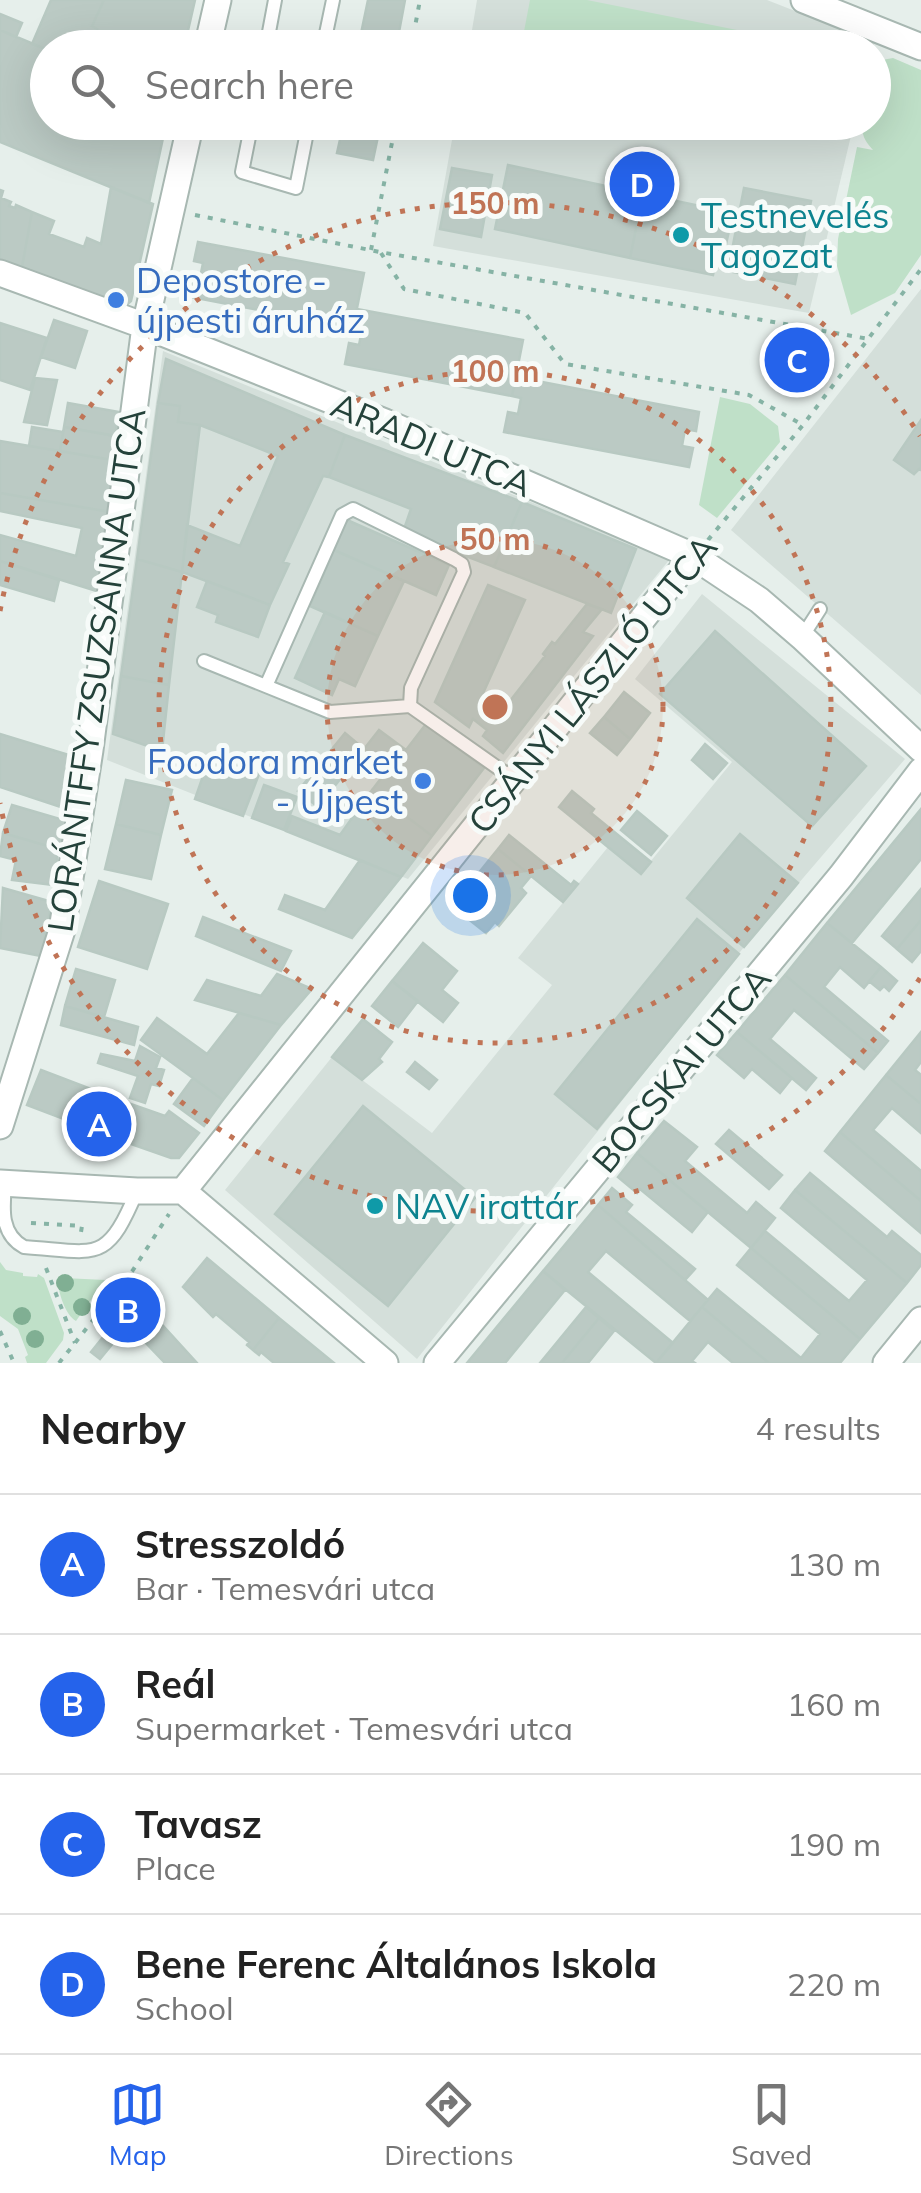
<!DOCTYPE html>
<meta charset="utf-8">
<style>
body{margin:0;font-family:Mulish,sans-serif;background:#f2f2f2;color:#222}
.you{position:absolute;left:470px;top:895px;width:35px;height:35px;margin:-25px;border:8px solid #fff;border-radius:50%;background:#1a73e8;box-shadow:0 0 0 15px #1a73e833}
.badge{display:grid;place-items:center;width:65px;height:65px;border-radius:50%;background:#2563eb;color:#fff;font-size:32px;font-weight:700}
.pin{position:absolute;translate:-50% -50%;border:5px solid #fff;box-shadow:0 2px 10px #0006}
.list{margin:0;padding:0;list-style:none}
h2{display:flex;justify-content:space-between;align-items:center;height:130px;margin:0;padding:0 40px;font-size:42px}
h2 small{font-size:32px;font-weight:400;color:#767676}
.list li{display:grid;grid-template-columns:65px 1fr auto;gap:30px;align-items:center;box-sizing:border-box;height:140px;padding:0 40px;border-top:2px solid #e0e0e0}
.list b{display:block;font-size:38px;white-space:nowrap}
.list p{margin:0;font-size:32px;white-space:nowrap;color:#767676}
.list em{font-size:32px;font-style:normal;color:#767676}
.icon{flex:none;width:55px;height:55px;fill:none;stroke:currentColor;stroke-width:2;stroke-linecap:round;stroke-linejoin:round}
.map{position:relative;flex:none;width:921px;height:1363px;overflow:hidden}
.search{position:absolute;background:#fff;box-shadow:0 10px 40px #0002;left:30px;right:30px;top:30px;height:110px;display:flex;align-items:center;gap:25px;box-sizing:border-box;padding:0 35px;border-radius:55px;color:#767676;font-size:38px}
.sheet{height:690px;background:#fff}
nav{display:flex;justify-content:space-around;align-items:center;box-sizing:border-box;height:140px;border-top:2px solid #e0e0e0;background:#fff;font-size:28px;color:#767676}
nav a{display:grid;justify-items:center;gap:5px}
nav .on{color:#2563eb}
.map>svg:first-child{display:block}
.built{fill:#d4dfda}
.green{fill:#bfe0c8}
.building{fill:#bbcac4;stroke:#b8c9c2;stroke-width:2.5}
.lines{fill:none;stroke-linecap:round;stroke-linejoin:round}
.service-casing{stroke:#a8b8b2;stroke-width:16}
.minor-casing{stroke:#a8b8b2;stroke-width:29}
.path{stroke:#86b3a5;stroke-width:4;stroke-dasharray:5 8;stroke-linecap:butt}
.service{stroke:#fff;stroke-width:12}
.minor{stroke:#fff;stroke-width:25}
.tree{fill:#80af93}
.ring{fill:none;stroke:#c07456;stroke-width:5;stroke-dasharray:5 10}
.culture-dot{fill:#0f9aa8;stroke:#f7fbf9;stroke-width:4}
.shop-dot{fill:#3f7fe0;stroke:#f7fbf9;stroke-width:4}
.labels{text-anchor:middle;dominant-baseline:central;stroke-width:10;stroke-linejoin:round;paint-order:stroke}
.culture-label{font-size:35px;fill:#0d838f;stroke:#f7fbf9;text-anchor:start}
.shop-label{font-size:35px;fill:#366cbe;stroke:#f7fbf9;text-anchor:start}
.street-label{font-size:35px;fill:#24423a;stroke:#f7fbf9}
.centre{fill:#c07456;stroke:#f7fbf9;stroke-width:5}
.ring-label{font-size:30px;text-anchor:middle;font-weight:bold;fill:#c07456;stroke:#f7fbf9;stroke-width:10;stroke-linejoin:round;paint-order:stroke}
</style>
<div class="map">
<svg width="921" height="1363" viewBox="0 0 921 1363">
<rect width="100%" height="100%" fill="#e6efeb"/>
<path class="built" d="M477,0h290l107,42 -1,6h-404z
M455,123h399l-45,190 -376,-67z
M921,289v406l-190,-165z
M163,351l507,208 -262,320 -301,-119z
M702,594l203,165 -161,188 -327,412 -192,-169 107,-133 100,76 120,-148 -34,-27 90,-111 33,26 91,-111 -97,-83z"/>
<path class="green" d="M530,0h57l175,35 -3,12h-33l-33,-6 -2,7 -170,-1z
M893,58l28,12v185l-26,38 -44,22 -14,-49 1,-27 19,-92 16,3c-8,-9 -12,-15 -10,-27l11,-1v-49l8,-13z
M720,397l30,7 28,22 2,16 -63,76 -18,-13z
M0,1262l6,8 17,3v3l14,1 1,-3 6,4 20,55 -1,7 -17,23h-19l-2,-6 3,-2 -10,-26 -18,-13z
M63,1274l1,4 41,2 -29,41c-11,-6 -19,-31 -18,-44z"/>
<path class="building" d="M51,0h53l-12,26 5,3 -10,19 -39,2 -16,-6z
M104,0h91l-11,48h-97l10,-19 -5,-3z
M368,0h37l-9,48h-38z
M0,14l22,9 -6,14 -16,-7z
M0,30l48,20v72h122l-7,16 -14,65 -149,-61z
M344,122h37l-8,38 -36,-7z
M508,165l135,29 -13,64 -135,-29z
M452,168l40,7 -11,62 -41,-8z
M111,187l42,17 -22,97 -7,6 -102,-40 10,-55 22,9 -5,13 35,13 3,-9 14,6z
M744,188l67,13 -16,83 -67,-13z
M0,190l3,1 -2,7 10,4 -2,4 6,2 1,-3 16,7 -10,55 -22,-8z
M643,194l90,19 -11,49 -6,-1 -3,14 -83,-17z
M198,242l166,31 -11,55 -167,-32 4,-20 10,2 3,-15 -9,-2z
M357,309l166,31 -11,56 -167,-32 4,-21 10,2 3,-15 -9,-2z
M54,320l33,11 -12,37 -34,-11z
M0,323l47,15 -17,52 -30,-10z
M166,359l179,76 -16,42 -6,-1 -40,86 6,2 -19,41 -88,-33 5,-47 53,21 38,-90 -78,-31 -22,-3 2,-16 -22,-3z
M516,377l183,35 -3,19 -11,-2 -3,17 11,2 -4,19 -185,-35 4,-20 10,2 3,-16 -9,-2z
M35,378l22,2 -10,45 -23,-3z
M68,403l51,9 -4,24 -51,-9z
M158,403l22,3 -2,16 22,3 -18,147 -45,-13z
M921,420v50l-2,-1 -5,5 -20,-14z
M32,427l31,5 -3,19 -31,-5z
M64,427l59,10 -5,24 -58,-10z
M345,435l177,67 -28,65 -91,-35 8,-23 -82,-32z
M0,441l118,20 -8,51 -110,-19z
M0,493l110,19 -10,80 -100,-31v-26l76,21 6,-28 -82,-17z
M522,502l114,47 -25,64 -117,-46z
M347,520l102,45 -13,30 -102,-45z
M334,550l70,31 -26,55 -68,-30z
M137,559l45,13 -13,113 -48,-9z
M0,561l59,19 -5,21 -54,-16z
M207,581l63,24 -12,32 -42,-15 2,-7 -21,-8z
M488,585l37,15 -45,100 19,15 46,-59 -2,-2 9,-12 3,2 32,-40 15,5 -19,23 10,4 -90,117 -20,-17 4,-6 -14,-11 -4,8 -34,-25z
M325,612l53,24 -23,50 -16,-7 -7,16 -37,-17z
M715,631l151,135 -54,60 -152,-132z
M121,676l48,9 -7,66 -49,-17z
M624,692l26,21 -20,26 -26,-22z
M604,717l26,22 -13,16 -27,-22z
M426,724l58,44 -52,68 -60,-46 17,-22 -25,-19 15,-19 27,20z
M345,733l19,16 -46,58 -20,-16z
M0,734l75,23 -8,52 -67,-22z
M705,744l22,19 -14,16 -21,-19z
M210,756l49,18 -16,42 -48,-17z
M126,780l46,10 -11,45 -45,-11z
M264,785l33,12 -13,33 -32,-12z
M372,790l60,46 -31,41 -115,-46 6,-15 48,19z
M572,791l22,18 -3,4 60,49 -10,12 -82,-67z
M12,805l55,16 -9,28 -55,-16z
M921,809v50l-69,84 -25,-20z
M637,811l30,25 -16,19 -30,-25z
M116,824l45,11 -10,44 -46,-10z
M3,833l55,16 -4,36 -42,-5 4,-20 -16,-4z
M740,834l58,49 -54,64 -57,-49z
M509,835l62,50 3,-4 4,3 -15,18 -65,-53z
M498,849l33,27 -10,12 5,5 -27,33 -4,-4 -9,11 -34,-27z
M360,860l41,17 -49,61 -73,-29 6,-14 40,15z
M99,881l69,23 -21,65 -69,-22z
M3,888l49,14 -11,54 -41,-8z
M921,889v31l-24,29 -15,-13z
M203,917l88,34 -10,20 -85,-35z
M697,919l42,35 -142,175 -42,-35z
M921,920v31l-9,11 -15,-13z
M827,923l54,44 -17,21 -24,-21 -16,20 64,54 -10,12 -93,-78z
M423,943l34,28 -15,19 16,13 -15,19 -51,-41z
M881,967l16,14 -8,10 -5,-5 -4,4 -11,-9z
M76,969l39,11 -11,37 -39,-11z
M277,974l35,15 -31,36 -86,-25 12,-20 54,16z
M785,975l93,78 -14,16 -70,-59 -24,29 46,39 -10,12 -69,-58z
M392,981l26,20 -20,26 -26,-21z
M65,1006l73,21 -4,18 -73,-20z
M239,1013l42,12 -58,75 -82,-60 16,-22 50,36z
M363,1019l29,23 -13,17 3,3 -20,18 -30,-23z
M737,1032l55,46 -12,15 -28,-24 -8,9 -27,-23z
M921,1032v30l-6,8 6,5v29l-35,-29z
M140,1046l20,11 -4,11 8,2 -5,16 -8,-2 -6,19 -15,-5 8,-22 -40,-13 3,-9 34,7z
M415,1062l22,18 -8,9 -22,-17z
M41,1070l84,32 -14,35 -84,-32z
M886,1075l35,29v29l-29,-25 -19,22 48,41v30l-81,-69z
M193,1078l30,22 -19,26 -30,-22z
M125,1102l40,14 4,-5 30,22 -20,25h-8l-60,-21z
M363,1106l112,92 -87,108 -113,-92z
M664,1121l33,26 -12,14 62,52 9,-11 19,16 -24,30 -114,-95z
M729,1130l53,45 -13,14 -53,-45z
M840,1132l81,69v32l-96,-82z
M637,1153l71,59 -16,20 -52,-43 -3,4 -19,-16z
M810,1173l77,64 5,-6 29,24v10l-14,18 -112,-93z
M612,1188l20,17 -6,7 69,57 -10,11 -87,-75z
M795,1190l112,93 -47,56 -109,-91 14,-17 84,70 18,-21 -86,-72z
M598,1205l110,95 -18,21 -84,-70 -18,21 85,71 -17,20 -113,-92z
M751,1248l109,91 -20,24h-71l-67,-56 15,-18 84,69 19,-24 -83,-69z
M207,1258l72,60 -26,32 -6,-5 2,-3 -33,-28 -3,3 -30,-30z
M543,1271l22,19 -60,73h-38z
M136,1296l61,67h-32l-45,-47z
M586,1307l13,11 -37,45h-22z
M702,1307l67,56h-36l-25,-21 -16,19 3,2h-39z
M120,1316l8,9 -28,34 -9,-7z
M279,1318l55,45h-60l-13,-11 -2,3 -6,-5z
M599,1318l15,13 -26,32h-26z"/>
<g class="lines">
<defs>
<path id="service" d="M266,48l9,-48
M323,48l10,-48
M252,122l-10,50 54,16 13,-66
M802,637l18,-28
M204,661l126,51 80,-6 105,74
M266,686l76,-171 11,-6 101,50 8,5 2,8 -53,116 -1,18
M5,1184c-2,24 -5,50 19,63 73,5 82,18 113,-56"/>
<path id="minor" d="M804,0l117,47
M207,48l11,-48
M0,273l145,53 240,96 308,134 66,44 43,37 119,112
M0,1126l62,-196 28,-180 55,-424 46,-204
M0,1183l137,8h46l202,172
M183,1191l510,-635
M437,1363l404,-487 80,-105
M886,1363l35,-43"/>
</defs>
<use href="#service" class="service-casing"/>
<use href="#minor" class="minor-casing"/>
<path class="path" d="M411,48l9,-48
M195,215l185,37 489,87
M371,250l25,-128
M381,253l23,36 121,24 40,51 184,31 54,30
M708,540l95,-115 118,-156
M31,1223l51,3 -1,6
M46,1268l29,75
M0,1331l14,32
M59,1363l74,-93 36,-56"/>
<use href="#service" class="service"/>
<use href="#minor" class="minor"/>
</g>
<g class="tree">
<circle cx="65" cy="1283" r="9"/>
<circle cx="82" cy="1307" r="9"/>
<circle cx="22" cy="1316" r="9"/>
<circle cx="35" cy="1339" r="9"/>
</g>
<circle cx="495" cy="707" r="168" fill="#c07456" fill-opacity=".12"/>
<g class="ring">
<circle cx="495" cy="707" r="168"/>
<circle cx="495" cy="707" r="336"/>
<path d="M920 978A504 504 0 0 1 0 803M0 611A504 504 0 0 1 920 436"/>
</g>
<g class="culture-dot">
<circle cx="681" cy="235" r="10"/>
<circle cx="375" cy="1206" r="10"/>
</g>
<g class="shop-dot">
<circle cx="116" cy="300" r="10"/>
<circle cx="423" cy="781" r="10"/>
</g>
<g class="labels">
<g class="culture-label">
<text x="701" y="215">Testnevelés<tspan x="701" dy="40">Tagozat</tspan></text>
<text x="395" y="1206">NAV irattár</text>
</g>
<g class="shop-label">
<text x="136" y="280">Depostore -<tspan x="136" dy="40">újpesti áruház</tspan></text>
<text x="403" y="761" text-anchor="end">Foodora market<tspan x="403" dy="40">- Újpest</tspan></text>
</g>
<g class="street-label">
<text transform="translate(432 444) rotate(23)">ARADI UTCA</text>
<text transform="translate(96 670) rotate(-82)">LORÁNTFFY ZSUZSANNA UTCA</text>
<text transform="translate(592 684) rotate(-51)">CSÁNYI LÁSZLÓ UTCA</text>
<text transform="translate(681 1069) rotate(-50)">BOCSKAI UTCA</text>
</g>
</g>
<circle cx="495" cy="707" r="15" class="centre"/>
<g class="ring-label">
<text x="495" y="214">150 m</text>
<text x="495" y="382">100 m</text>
<text x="495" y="550">50 m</text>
</g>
</svg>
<div class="you"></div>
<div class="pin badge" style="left:99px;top:1124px">A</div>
<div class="pin badge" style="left:128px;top:1310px">B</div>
<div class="pin badge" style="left:797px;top:360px">C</div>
<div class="pin badge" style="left:642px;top:184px">D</div>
<div class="search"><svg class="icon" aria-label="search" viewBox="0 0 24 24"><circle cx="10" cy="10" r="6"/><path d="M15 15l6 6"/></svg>Search here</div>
</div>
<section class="sheet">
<h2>Nearby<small>4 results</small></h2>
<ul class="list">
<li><span class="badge">A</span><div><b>Stresszoldó</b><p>Bar · Temesvári utca</p></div><em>130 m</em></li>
<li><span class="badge">B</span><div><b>Reál</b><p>Supermarket · Temesvári utca</p></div><em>160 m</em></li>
<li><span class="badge">C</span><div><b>Tavasz</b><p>Place</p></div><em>190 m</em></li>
<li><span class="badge">D</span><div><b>Bene Ferenc Általános Iskola</b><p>School</p></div><em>220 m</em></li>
</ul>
</section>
<nav>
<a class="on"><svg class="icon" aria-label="map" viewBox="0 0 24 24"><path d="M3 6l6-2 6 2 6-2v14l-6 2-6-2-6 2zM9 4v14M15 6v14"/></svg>Map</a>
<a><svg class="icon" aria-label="directions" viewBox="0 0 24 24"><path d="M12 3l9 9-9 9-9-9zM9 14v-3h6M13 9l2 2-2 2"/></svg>Directions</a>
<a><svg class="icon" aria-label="saved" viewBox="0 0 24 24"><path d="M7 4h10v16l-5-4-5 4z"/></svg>Saved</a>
</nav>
